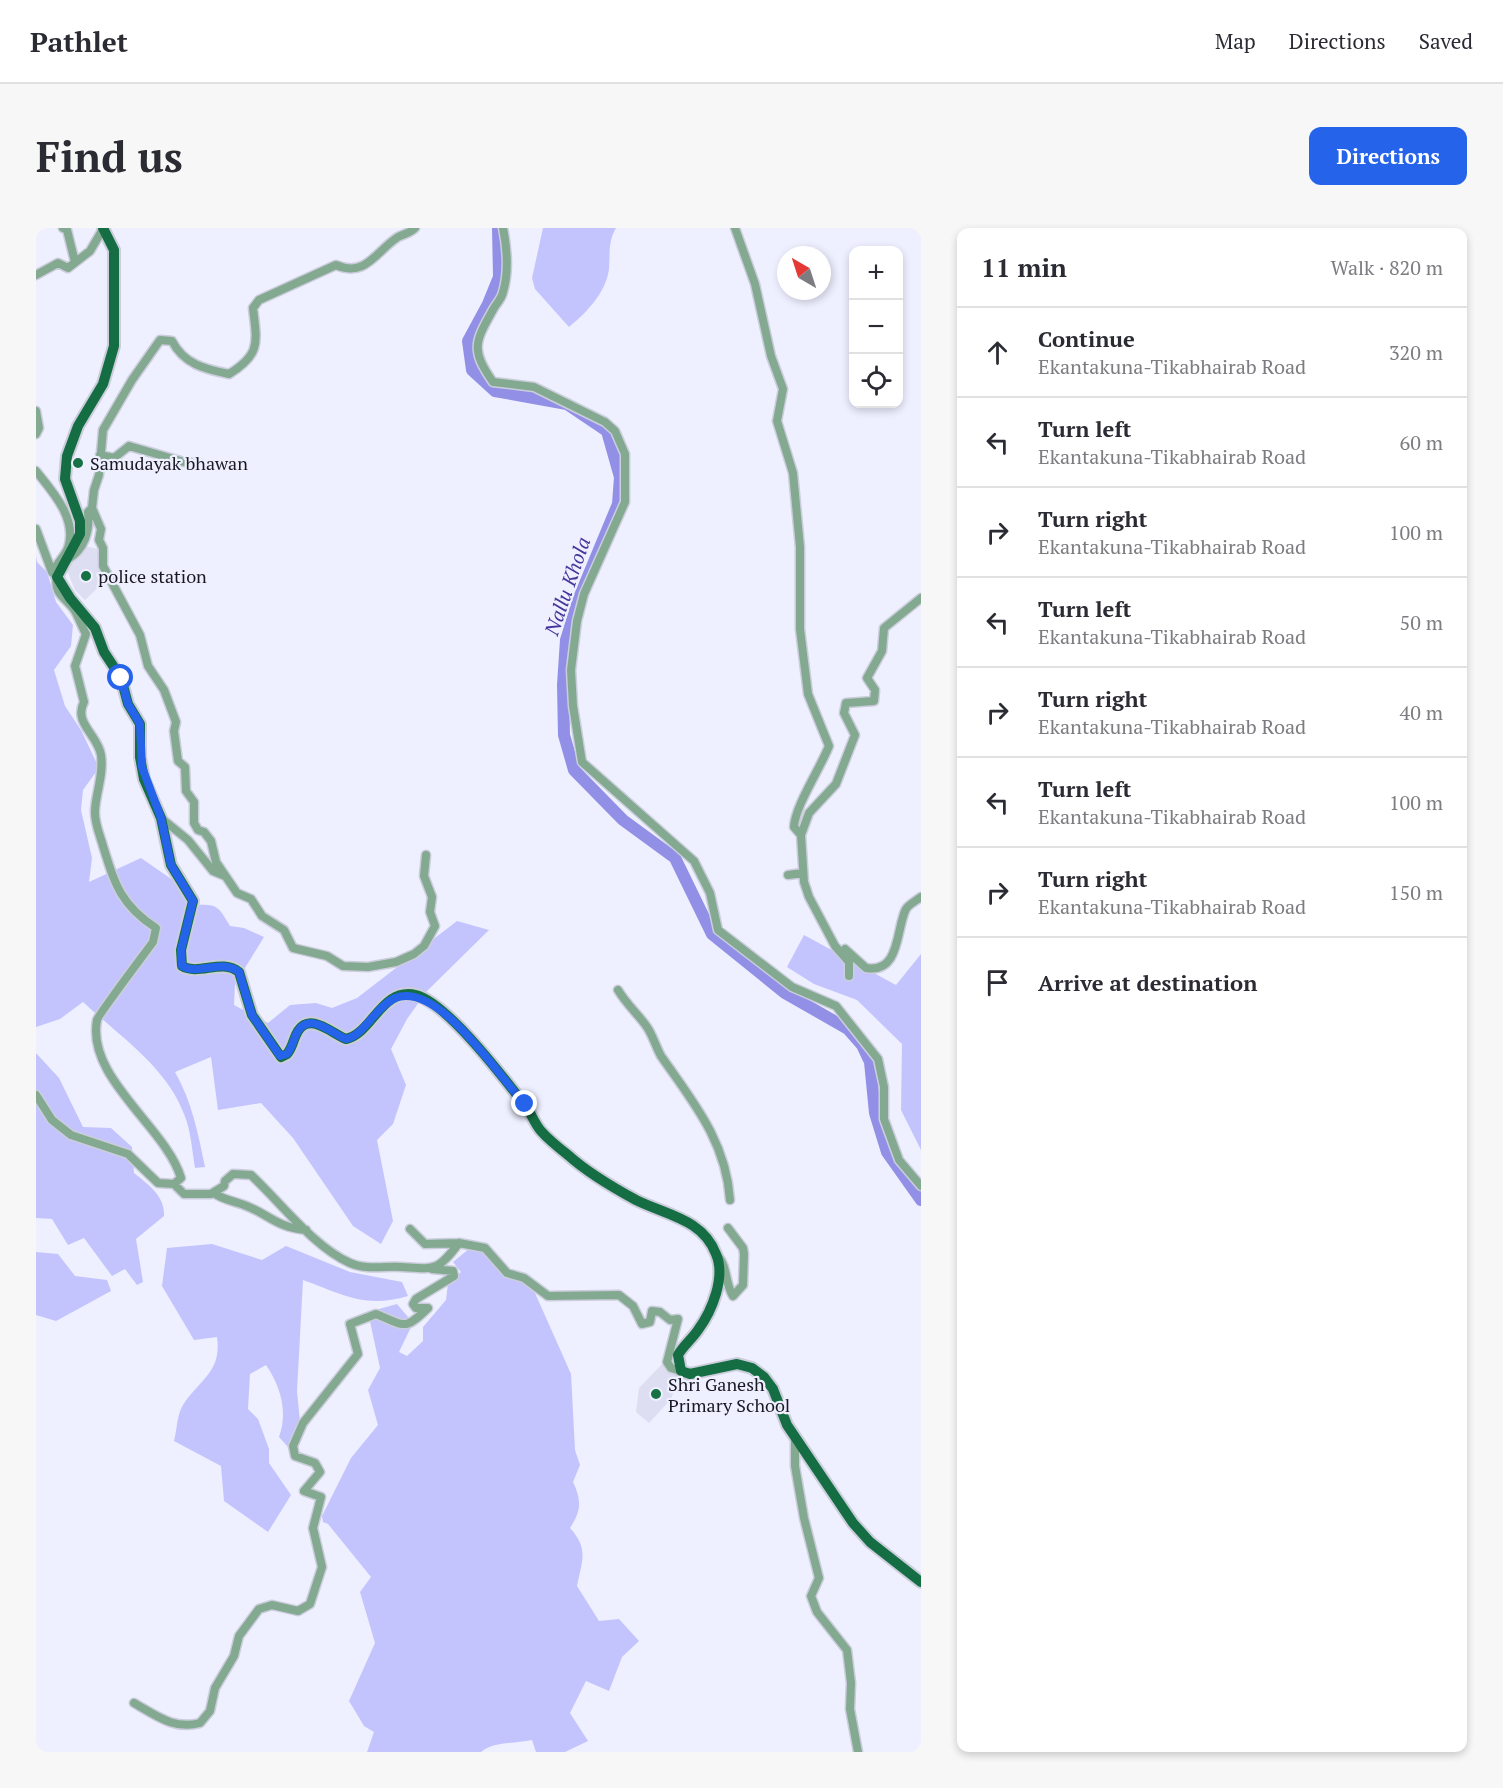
<!DOCTYPE html>
<meta charset="utf-8">
<style>
body{margin:0;font-family:"PT Serif",serif;background:#f7f7f7;color:#2b2b33}
.controls{position:absolute;right:18px;top:18px;display:grid;overflow:hidden;border-radius:12px;box-shadow:0 3px 9px #0003}
.controls button{width:54px;height:54px;display:grid;place-items:center;padding:0;border:0;border-bottom:2px solid #e1e1e2;background:#fff;color:#2b2b33;font:30px sans-serif}
.compass{position:absolute;left:741px;top:18px;width:54px;height:54px;border-radius:50%;background:#fff;box-shadow:0 3px 9px #0003;rotate:321deg}
.stop{position:absolute;width:18px;height:18px;margin:-14px;border:4px solid #2563eb;border-radius:50%;background:#fff}
.stop.end{background:#2563eb;border-color:#fff;box-shadow:0 2px 6px #0008}
.list{margin:0;padding:0;list-style:none}
h2{display:flex;justify-content:space-between;align-items:center;height:78px;margin:0;padding:0 24px;font-size:26px}
h2 small{font-size:20px;font-weight:400;color:#7c7c81}
.list li{display:grid;grid-template-columns:39px 1fr auto;gap:18px;align-items:center;box-sizing:border-box;height:90px;padding:0 24px;border-top:2px solid #e1e1e2}
.list b{display:block;font-size:22px;white-space:nowrap}
.list p{margin:0;font-size:20px;white-space:nowrap;color:#7c7c81}
.list em{font-size:20px;font-style:normal;color:#7c7c81}
.icon{flex:none;width:33px;height:33px;fill:none;stroke:currentColor;stroke-width:2;stroke-linecap:round;stroke-linejoin:round}
.map{position:relative;flex:none;width:885px;height:1524px;overflow:hidden;border-radius:12px}
header{display:flex;align-items:center;gap:36px;box-sizing:border-box;height:84px;padding:0 30px;background:#fff;border-bottom:2px solid #e1e1e2}
header strong{font-size:28px}
nav{display:flex;gap:33px;margin-inline-start:auto;font-size:21px}
.intro{display:flex;align-items:center;justify-content:space-between;box-sizing:border-box;height:144px;padding:0 36px}
h1{margin:0;font-size:42px}
.button{padding:15px 27px;border-radius:12px;background:#2563eb;color:#fff;font-size:21px;font-weight:700}
main{display:flex;gap:36px;padding:0 36px}
aside{flex:1;background:#fff;border-radius:12px;box-shadow:0 3px 9px #0003}
.map>svg:first-child{display:block}
.built{fill:#dddef1}
.green{fill:#c3c4fe}
.lines{fill:none;stroke-linecap:round;stroke-linejoin:round}
.river{stroke:#9290e6;stroke-width:12}
.minor-casing{stroke:#cccddc;stroke-width:11}
.major-casing{stroke:#cccddc;stroke-width:14}
.minor{stroke:#83aa91;stroke-width:8}
.major{stroke:#156e43;stroke-width:10}
.route{stroke:#2563eb;stroke-width:8}
.poi-dot{fill:#177145;stroke:#eeefff;stroke-width:2}
.labels{text-anchor:middle;dominant-baseline:central;stroke-width:4.5;stroke-linejoin:round;paint-order:stroke}
.poi-label{font-size:18px;fill:#191922;stroke:#eeefff;text-anchor:start}
.water-label{font-size:20px;font-style:italic;fill:#45379b;stroke:#eeefff}
</style>
<header>
<strong>Pathlet</strong>
<nav><a>Map</a><a>Directions</a><a>Saved</a></nav>
</header>
<div class="intro"><h1>Find us</h1><a class="button">Directions</a></div>
<main>
<div class="map">
<svg width="885" height="1524" viewBox="0 0 885 1524">
<rect width="100%" height="100%" fill="#eeefff"/>
<path class="built" d="M48,318l14,3 6,33 -19,18 -10,-10 -8,-20z
M627,1135l17,12 -9,24 -22,24 -13,-11 3,-24z"/>
<path class="green" d="M507,0h73c-8,13 -6,27 -7,41 -3,24 -23,44 -40,58l-34,-38 -3,-11z
M0,328l1,6 10,10 9,30 17,23 -2,21 -17,24 11,36 16,24 18,38 -16,22 -2,20 11,48 -3,24 52,-24 36,25 16,22c24,-1 25,0 37,21l14,2 20,9 -29,47 -1,21 34,18 22,-18 26,-2 16,5 25,-10 100,-77 32,9 -62,61 -20,28 -16,30 15,36 -13,39 -16,16 16,81 -12,23 -28,-18 -60,-88 -32,-35 -43,7 -7,-53 -36,15c17,30 23,61 30,95l-10,1c-3,-17 -4,-38 -11,-54 -18,-48 -65,-78 -101,-112l-23,17 -24,8z
M768,707l92,50 25,-31v196l-20,-40 1,-66 -45,-44 -43,-16 -27,-17z
M0,825l23,25 24,49 28,1 21,19 2,26c15,12 31,23 30,43l-28,23 7,43 -6,3 -12,-16 -13,7 -28,-38 -16,7 -16,-26 -16,-1z
M176,1016l50,16 24,-14 64,26 52,10 6,14c-43,13 -66,-2 -105,-16l-6,111 3,31 -11,26 -10,-11c9,-25 2,-50 -13,-72l-16,9 -2,35 10,10 11,30v14l22,32 -23,37 -44,-31 -3,-35 -47,-25c3,-11 3,-27 9,-36 17,-26 39,-33 34,-68l-23,3 -32,-54 5,-38z
M439,1016l60,49 36,81 4,76 5,15 -7,17c9,19 8,29 -3,46 19,21 12,32 7,58l22,35 20,-2 20,22 -17,16 -13,34 -23,-10 -16,32 18,28 -23,11h-29l-4,-12c-18,4 -38,1 -51,12h-114l7,-20 -10,-6 -15,-25 26,-58 -15,-51 11,-15 -43,-53 -5,-2 -1,-6 29,-58 27,-33 -10,-35 12,-22 -12,-56 29,-8 16,19 -14,29 8,4 16,-15v-14l23,-27 2,-17 13,-11 -8,-10z
M0,1024l22,2 17,22 32,4 4,11 -55,30 -20,-6z"/>
<g class="lines">
<path class="river" d="M462,0l1,49 -11,27 -20,37 4,29 23,21 72,13 40,27 13,46 -2,27 -39,94 -13,42 -3,45 1,50 10,35 49,50 52,38 37,76 73,59 63,36 14,16 8,17 5,51 12,39 34,48"/>
<defs>
<path id="minor" d="M27,0l4,2 8,32
M467,0c4,20 6,44 0,64 -1,6 -6,11 -9,16 -19,34 -24,41 -1,74l41,5 71,35 10,9 10,23v48l-41,92 -7,27 -6,49 2,36 9,56 112,99 16,32 8,37 74,57 44,19 42,53 6,28v32l15,41 22,26
M699,0l20,56 16,72 12,33 -6,32 16,52 7,74v82l8,65 21,52c-9,23 -34,60 -35,81l7,8 3,47 5,15 26,49 14,16v14
M0,47l22,-12 10,5 22,-17 13,-22
M0,183l3,17 -3,6
M64,227l14,3 15,-12 55,16 17,2
M0,243c16,20 42,48 32,77 -3,8 -12,17 -16,24l5,5c-4,18 10,21 18,34 4,7 7,16 11,23l-11,32 9,36c-11,21 14,33 17,53 3,19 -5,37 -6,55 -1,12 5,25 8,36 12,39 18,59 53,82l-3,14c-8,11 -55,73 -56,78 -11,58 69,107 84,158l-7,6 -16,-1 -30,-29 -57,-19 -19,-15 -16,-25
M56,280l9,21 -2,11 4,8v18l37,69 8,31 16,24 12,32 -2,9 4,30 7,6 1,24 8,11v21l4,7 6,2 7,9 5,21 21,31 14,6 11,17 22,14 9,18 34,8 16,10 25,1 28,-5 18,-8 10,-8 11,-20 -5,-14 2,-15 -8,-21 2,-21
M0,301l16,43
M32,331c17,-10 22,-29 20,-47l4,-4 2,-18 5,-15 4,-45 29,-50 28,-40 12,1c12,23 32,28 57,33 32,-20 28,-31 24,-66l6,-8 77,-35c30,13 40,-14 62,-28 6,-3 12,-4 17,-9
M125,590l27,22 25,31 12,5
M765,607l8,-22 27,-29 19,-49 -11,-22 2,-10 28,-2 1,-11 -8,-12 15,-27 2,-23 37,-30
M752,647l15,-2
M809,721l21,19c35,6 30,-41 40,-59 2,-4 11,-9 15,-12
M582,762c9,15 20,24 29,37 6,9 9,20 14,29 32,46 65,85 69,144
M138,956l10,10h27l13,-8 1,-5 8,-7 18,1c30,28 63,72 99,88 15,7 35,3 51,4 34,2 36,5 58,-24
M178,965c9,7 20,8 30,12 25,9 31,22 62,25
M374,1001l15,15 34,-1 26,5 22,25 17,5 24,18 71,-1 14,11 9,18 8,-2 2,-11 8,1 10,8 8,-1 -11,43 4,6 10,3
M682,1028c10,12 7,28 15,40l10,-11 1,-31 -1,-6 -15,-20
M759,1209v29l9,52 15,60 -8,18 6,16 30,38 4,33 -1,26 8,43
M98,1475c23,13 40,27 66,20l10,-12 5,-23 19,-32 5,-20 20,-27 13,-4 26,6 12,-7 12,-37 -9,-39 8,-31 -17,-6 16,-19 -5,-9 -20,-7 -2,-10 10,-23 55,-69 -8,-30 26,-10c30,12 28,17 52,-6h-12l-3,-4 3,-5 38,-23 -1,-5 -21,-2"/>
<path id="major" d="M67,0l11,22v96l-11,38 -25,42 -11,30 -2,23 15,42v13l-23,43 13,21 25,30 9,24 17,26 7,26 12,20v33l4,22 17,39 10,47 22,36 -12,49 1,16c17,10 40,-8 57,6l13,43 29,42 6,-3c6,-7 6,-15 11,-23 12,-19 33,2 48,8 27,-6 35,-52 70,-44 31,8 87,82 108,109 7,8 10,19 17,27 8,9 18,17 27,24 20,18 44,32 68,45 30,15 67,19 80,54 10,23 -4,57 -18,76 -6,9 -15,16 -20,25l3,16 9,3 47,-10 15,4 12,9 9,12 14,36 66,98 17,19 51,40"/>
</defs>
<use href="#minor" class="minor-casing"/>
<use href="#major" class="major-casing"/>
<use href="#minor" class="minor"/>
<use href="#major" class="major"/>
</g>
<g class="lines">
<path class="route" d="M85,450l7,26 12,20 2,43 19,51 10,47 22,36 -12,49 1,16c17,10 40,-8 57,6l13,43 28,41 7,-2c6,-7 6,-15 11,-23 12,-19 33,2 48,8 20,-5 29,-32 49,-41 44,-17 103,78 130,106"/>
</g>
<g class="poi-dot">
<circle cx="42" cy="235" r="6"/>
<circle cx="50" cy="348" r="6"/>
<circle cx="620" cy="1166" r="6"/>
</g>
<g class="labels">
<g class="poi-label">
<text x="54" y="235">Samudayak bhawan</text>
<text x="62" y="348">police station</text>
<text x="632" y="1156">Shri Ganesh<tspan x="632" dy="21">Primary School</tspan></text>
</g>
<g class="water-label">
<text transform="translate(531 358) rotate(-71)">Nallu Khola</text>
</g>
</g>
</svg>
<div class="controls">
<button>+</button>
<button>−</button>
<button><svg class="icon" aria-label="locate" viewBox="0 0 24 24"><circle cx="12" cy="12" r="6"/><path d="M12 2v4M12 18v4M2 12h4M18 12h4"/></svg></button>
</div>
<svg class="compass" viewBox="-18 -18 36 36"><path d="M0-13l5 13h-10z" fill="#e53935"/><path d="M0 13l5-13h-10z" fill="#7c7c81"/></svg>
<div class="stop" style="left:85px;top:450px"></div>
<div class="stop end" style="left:489px;top:876px"></div>
</div>
<aside>
<h2>11 min<small>Walk · 820 m</small></h2>
<ul class="list">
<li><svg class="icon" aria-label="ahead" viewBox="0 0 24 24"><path d="M12 20V5M6 11l6-6 6 6"/></svg><div><b>Continue</b><p>Ekantakuna-Tikabhairab Road</p></div><em>320 m</em></li>
<li><svg class="icon" aria-label="left" viewBox="0 0 24 24"><path d="M17 20v-9H6M10 6l-5 5 5 5"/></svg><div><b>Turn left</b><p>Ekantakuna-Tikabhairab Road</p></div><em>60 m</em></li>
<li><svg class="icon" aria-label="right" viewBox="0 0 24 24"><path d="M7 20v-9h11M14 6l5 5-5 5"/></svg><div><b>Turn right</b><p>Ekantakuna-Tikabhairab Road</p></div><em>100 m</em></li>
<li><svg class="icon" aria-label="left" viewBox="0 0 24 24"><path d="M17 20v-9H6M10 6l-5 5 5 5"/></svg><div><b>Turn left</b><p>Ekantakuna-Tikabhairab Road</p></div><em>50 m</em></li>
<li><svg class="icon" aria-label="right" viewBox="0 0 24 24"><path d="M7 20v-9h11M14 6l5 5-5 5"/></svg><div><b>Turn right</b><p>Ekantakuna-Tikabhairab Road</p></div><em>40 m</em></li>
<li><svg class="icon" aria-label="left" viewBox="0 0 24 24"><path d="M17 20v-9H6M10 6l-5 5 5 5"/></svg><div><b>Turn left</b><p>Ekantakuna-Tikabhairab Road</p></div><em>100 m</em></li>
<li><svg class="icon" aria-label="right" viewBox="0 0 24 24"><path d="M7 20v-9h11M14 6l5 5-5 5"/></svg><div><b>Turn right</b><p>Ekantakuna-Tikabhairab Road</p></div><em>150 m</em></li>
<li><svg class="icon" aria-label="arrive" viewBox="0 0 24 24"><path d="M6 21V4h12l-3 4 3 4H6"/></svg><div><b>Arrive at destination</b></div></li>
</ul>
</aside>
</main>
